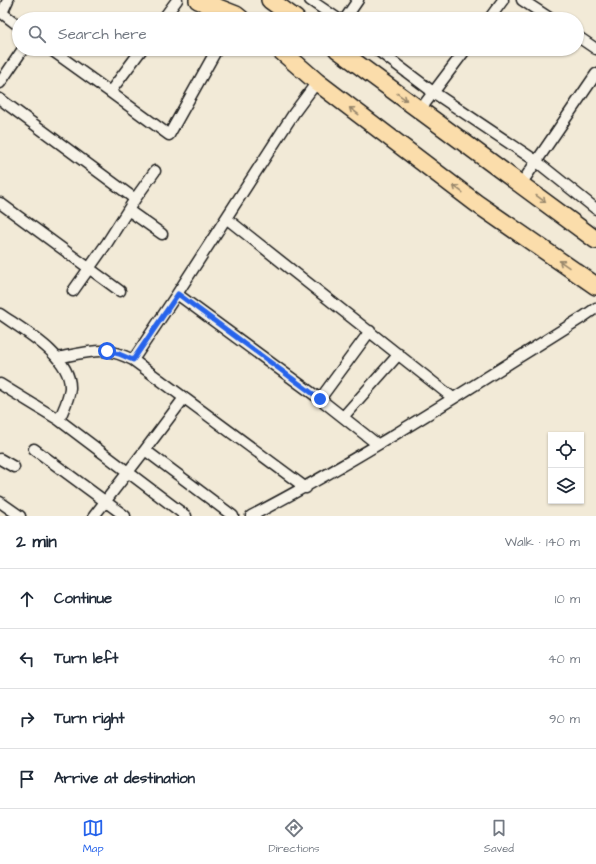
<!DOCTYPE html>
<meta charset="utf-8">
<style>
body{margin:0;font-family:"Architects Daughter",sans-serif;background:#f2f2f3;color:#1f2937}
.controls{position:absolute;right:12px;bottom:12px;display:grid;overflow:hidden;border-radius:0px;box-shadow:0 1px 3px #0004}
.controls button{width:36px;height:36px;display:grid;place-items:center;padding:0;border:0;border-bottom:1px solid #e0e1e3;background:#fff;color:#1f2937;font:20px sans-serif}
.stop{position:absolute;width:12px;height:12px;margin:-9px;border:3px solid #2563eb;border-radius:50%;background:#fff}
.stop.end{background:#2563eb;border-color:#fff;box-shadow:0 1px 4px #0008}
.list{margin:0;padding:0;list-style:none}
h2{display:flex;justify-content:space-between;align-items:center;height:52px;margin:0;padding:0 16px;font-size:17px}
h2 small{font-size:13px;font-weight:400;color:#747a83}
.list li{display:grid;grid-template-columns:26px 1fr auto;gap:12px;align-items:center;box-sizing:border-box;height:60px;padding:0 16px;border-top:1px solid #e0e1e3}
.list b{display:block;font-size:15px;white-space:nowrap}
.list em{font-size:13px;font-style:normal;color:#747a83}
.icon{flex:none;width:22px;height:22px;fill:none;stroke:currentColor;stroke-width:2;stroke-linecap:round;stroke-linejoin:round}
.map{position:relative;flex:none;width:596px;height:516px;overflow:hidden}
.search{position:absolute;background:#fff;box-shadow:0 1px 3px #0004;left:12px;right:12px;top:12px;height:44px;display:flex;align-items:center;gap:10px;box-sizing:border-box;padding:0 14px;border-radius:22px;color:#747a83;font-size:15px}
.sheet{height:292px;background:#fff}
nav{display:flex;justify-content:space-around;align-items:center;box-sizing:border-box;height:56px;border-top:1px solid #e0e1e3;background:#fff;font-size:11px;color:#747a83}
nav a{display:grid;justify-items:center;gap:2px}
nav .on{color:#2563eb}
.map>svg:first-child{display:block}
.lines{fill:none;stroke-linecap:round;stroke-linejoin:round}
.minor-casing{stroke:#1c1c1c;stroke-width:13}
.trunk-casing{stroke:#1c1c1c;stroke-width:20}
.minor{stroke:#f7f3e8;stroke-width:10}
.trunk{stroke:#fbddab;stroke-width:17}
.oneway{stroke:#97866b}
.route{stroke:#2563eb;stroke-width:5}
</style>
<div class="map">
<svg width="596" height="516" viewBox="0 0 596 516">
<rect width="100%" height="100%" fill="#f2ead7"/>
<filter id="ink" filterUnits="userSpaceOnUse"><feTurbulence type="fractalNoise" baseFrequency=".025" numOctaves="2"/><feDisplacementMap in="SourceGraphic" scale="8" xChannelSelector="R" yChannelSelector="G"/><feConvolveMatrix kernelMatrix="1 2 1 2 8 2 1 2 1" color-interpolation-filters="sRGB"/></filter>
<g filter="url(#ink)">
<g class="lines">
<defs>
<path id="minor" d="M8,0l-6,13 17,13
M310,0l28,19
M522,0l29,19
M163,19l14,-19
M345,19l13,-19
M489,19l14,-19
M577,36l19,13
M50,49l60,43 32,-43
M376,49l57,43 103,69 60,48
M0,83l23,-34
M110,92l59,43 48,-86
M0,99l135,100
M420,110l46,-61
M521,184l75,-110
M0,203l120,88
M128,210l34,24
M226,218l227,180
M73,291l34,-48 28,-44 20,-28
M177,294l143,105 57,45
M0,314c23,16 71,42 70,74 -1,12 -7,22 -11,32
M57,358c15,-3 33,-8 49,-7 10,1 19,5 27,9l173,128
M133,360l44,-66 117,-181 23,-31
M0,384l59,36 127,96
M320,399l50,-68
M343,417l56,-63
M34,449l91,67
M145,450l88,66
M0,459l14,8
M0,502l20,14
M94,516l51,-66 39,-52
M251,516c115,-60 223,-131 332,-199l13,-9"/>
<path id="trunk" d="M198,0l38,15 5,4
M270,0l26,19
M279,49l38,33 159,121 120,83
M337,49l259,191"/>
</defs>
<use href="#minor" class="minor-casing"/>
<use href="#trunk" class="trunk-casing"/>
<use href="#minor" class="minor"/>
<use href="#trunk" class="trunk"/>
</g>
<defs><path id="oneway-shaft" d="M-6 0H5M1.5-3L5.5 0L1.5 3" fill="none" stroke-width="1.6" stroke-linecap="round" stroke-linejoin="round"/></defs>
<g class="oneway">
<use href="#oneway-shaft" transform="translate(402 97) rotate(36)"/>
<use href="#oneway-shaft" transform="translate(354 111) rotate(-143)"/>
<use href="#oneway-shaft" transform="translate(458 189) rotate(-143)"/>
<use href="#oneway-shaft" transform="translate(541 199) rotate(36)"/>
<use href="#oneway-shaft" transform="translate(564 264) rotate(-145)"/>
</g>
</g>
<g class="lines" filter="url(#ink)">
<path class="route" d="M107,351l12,3 14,6 45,-66 142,105"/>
</g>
</svg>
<div class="controls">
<button><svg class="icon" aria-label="locate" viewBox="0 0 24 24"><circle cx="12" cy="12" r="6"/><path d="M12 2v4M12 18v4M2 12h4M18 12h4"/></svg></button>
<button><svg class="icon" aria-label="layers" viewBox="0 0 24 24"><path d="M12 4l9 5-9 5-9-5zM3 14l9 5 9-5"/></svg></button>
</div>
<div class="stop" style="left:107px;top:351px"></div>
<div class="stop end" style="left:320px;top:399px"></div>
<div class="search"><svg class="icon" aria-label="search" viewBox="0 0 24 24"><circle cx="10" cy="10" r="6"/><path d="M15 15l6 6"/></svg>Search here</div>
</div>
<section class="sheet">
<h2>2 min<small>Walk · 140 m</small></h2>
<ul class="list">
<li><svg class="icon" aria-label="ahead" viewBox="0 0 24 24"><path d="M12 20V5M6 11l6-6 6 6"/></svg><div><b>Continue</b></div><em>10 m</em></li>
<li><svg class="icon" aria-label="left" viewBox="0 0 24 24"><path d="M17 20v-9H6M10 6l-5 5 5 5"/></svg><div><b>Turn left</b></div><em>40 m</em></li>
<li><svg class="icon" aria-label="right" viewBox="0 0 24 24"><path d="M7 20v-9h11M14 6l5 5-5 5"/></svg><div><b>Turn right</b></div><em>90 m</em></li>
<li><svg class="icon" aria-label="arrive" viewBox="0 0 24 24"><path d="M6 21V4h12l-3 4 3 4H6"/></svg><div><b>Arrive at destination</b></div></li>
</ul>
</section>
<nav>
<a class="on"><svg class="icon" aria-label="map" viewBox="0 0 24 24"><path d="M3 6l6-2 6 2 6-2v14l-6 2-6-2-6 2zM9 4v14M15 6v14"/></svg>Map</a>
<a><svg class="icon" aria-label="directions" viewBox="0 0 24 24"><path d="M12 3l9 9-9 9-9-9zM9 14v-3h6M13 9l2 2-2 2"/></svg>Directions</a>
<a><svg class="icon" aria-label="saved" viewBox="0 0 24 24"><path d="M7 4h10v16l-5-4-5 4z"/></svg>Saved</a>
</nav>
